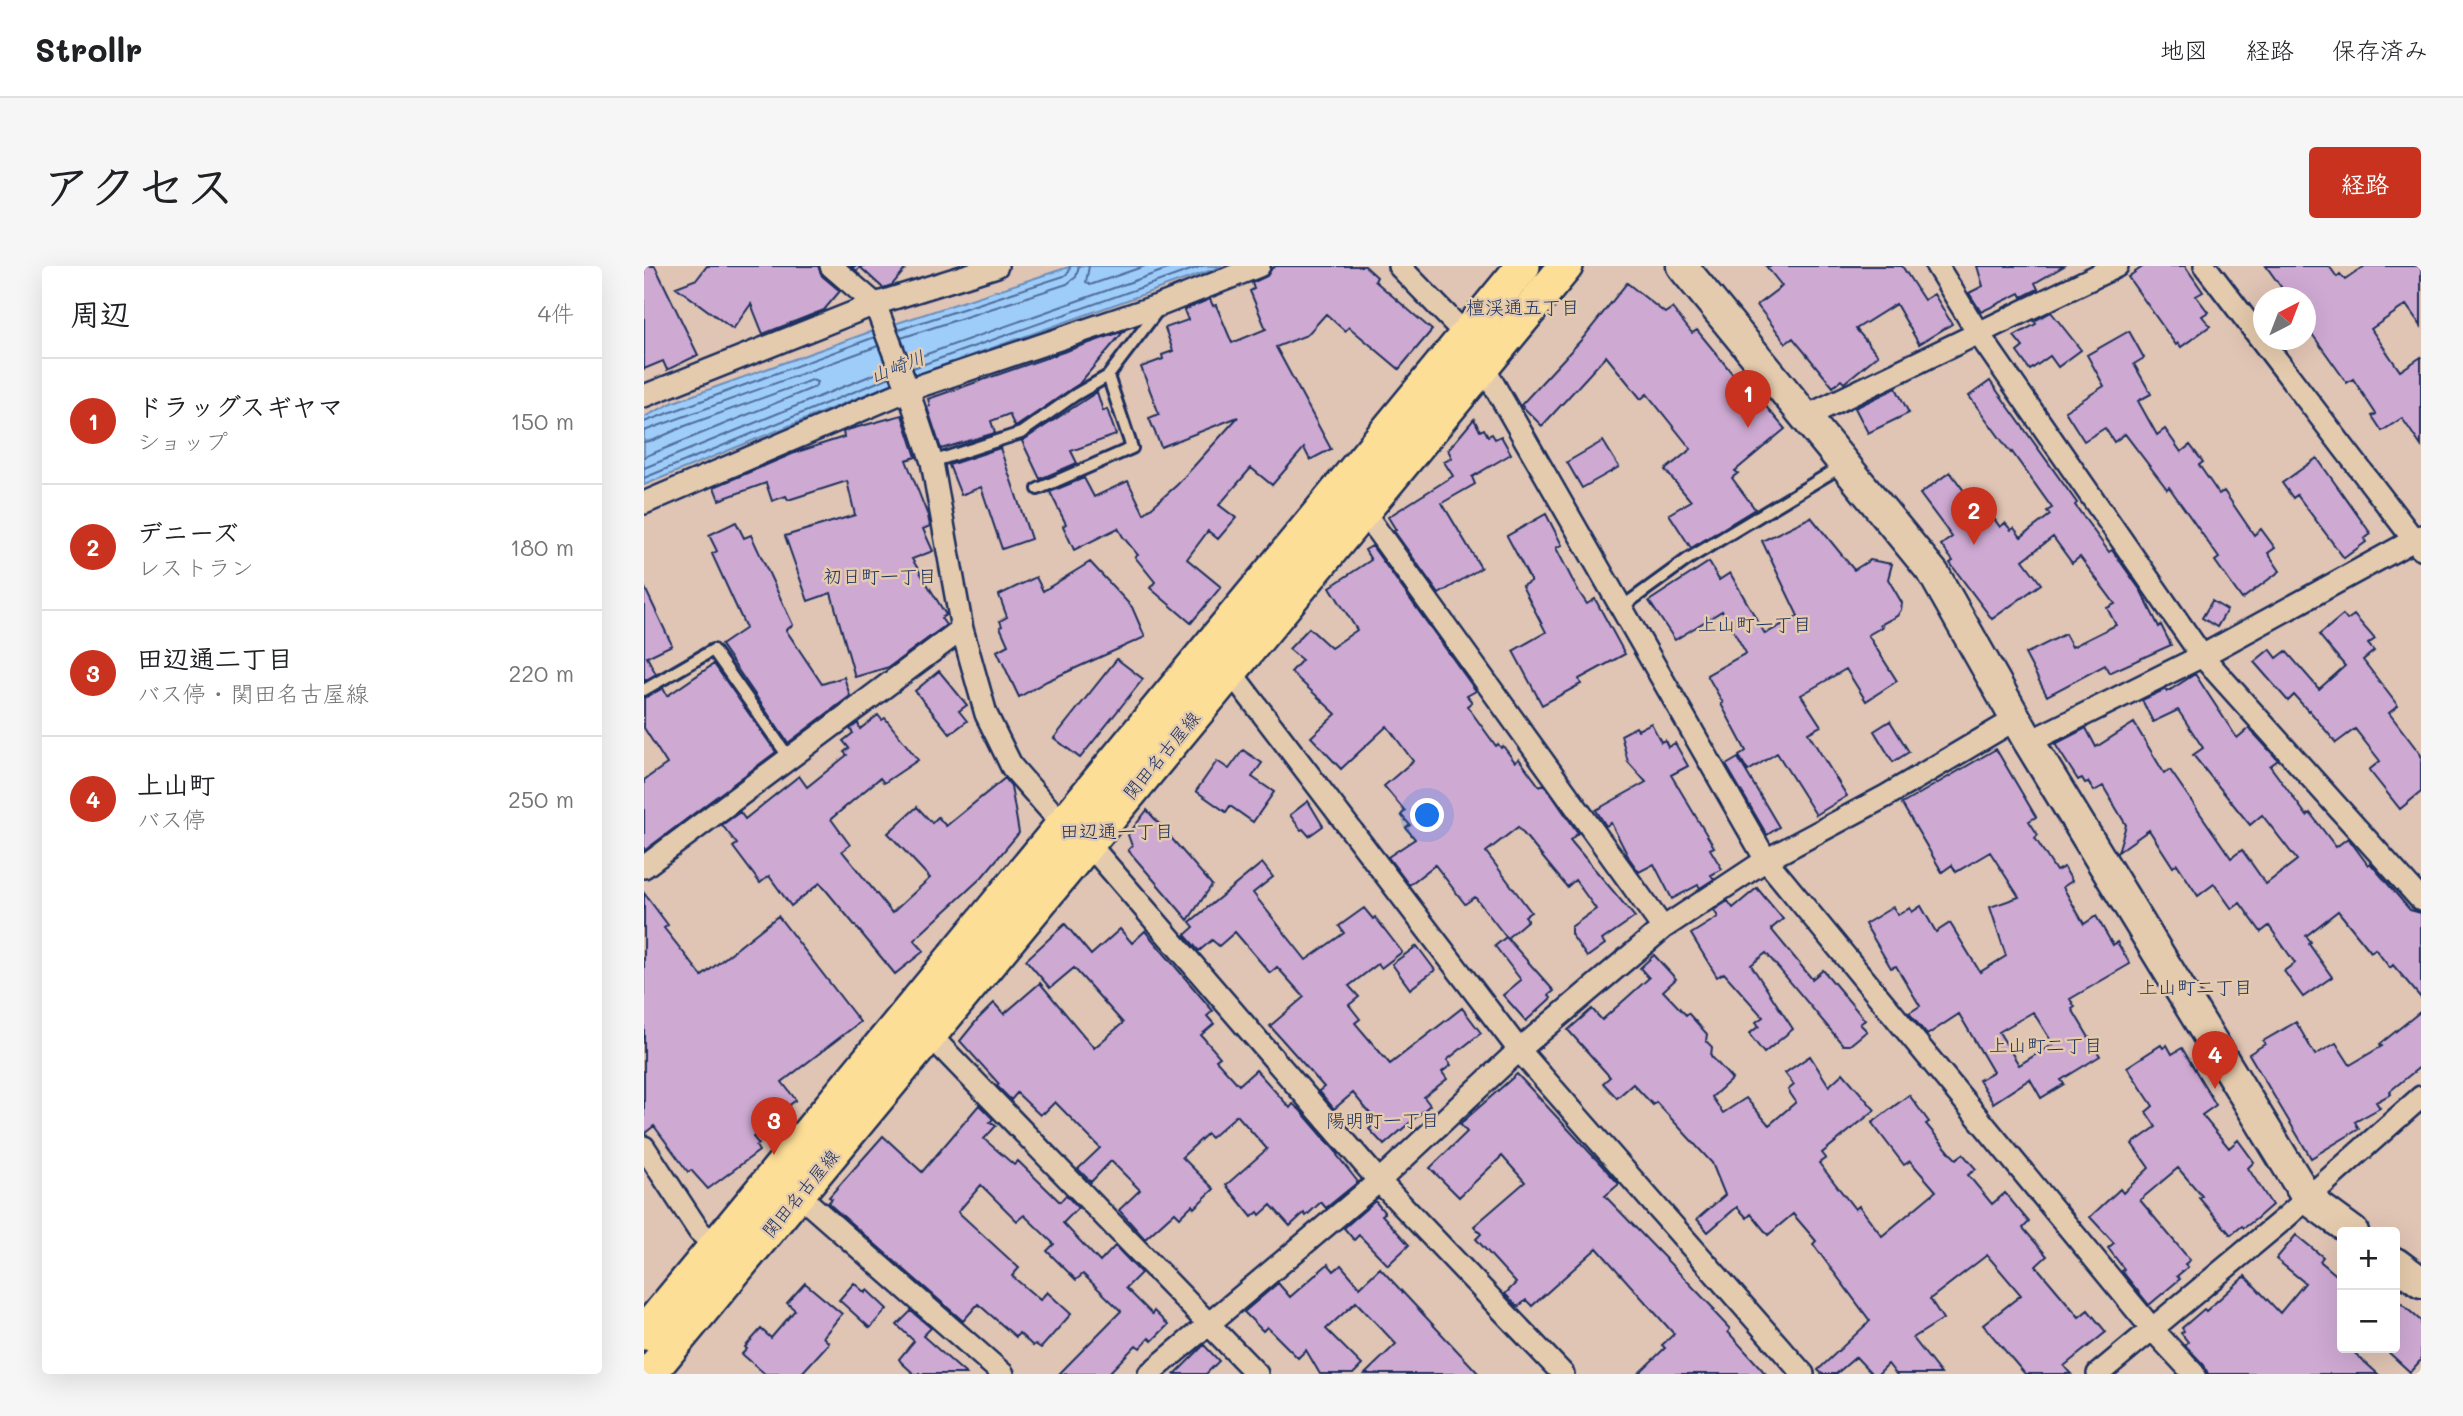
<!DOCTYPE html>
<html lang="ja">
<meta charset="utf-8">
<style>
body{margin:0;font-family:Mali,"Klee One",sans-serif;background:#f6f6f6;color:#202124}
.controls{position:absolute;right:21px;bottom:21px;display:grid;overflow:hidden;border-radius:7px;box-shadow:0 7px 28px #0002}
.controls button{width:63px;height:63px;display:grid;place-items:center;padding:0;border:0;border-bottom:2px solid #e0e0e0;background:#fff;color:#202124;font:35px sans-serif}
.compass{position:absolute;left:1609px;top:21px;width:63px;height:63px;border-radius:50%;background:#fff;box-shadow:0 7px 28px #0002;rotate:42deg}
.you{position:absolute;left:784px;top:550px;width:24px;height:24px;margin:-18px;border:5px solid #fff;border-radius:50%;background:#1a73e8;box-shadow:0 0 0 10px #1a73e833}
.badge{display:grid;place-items:center;width:46px;height:46px;border-radius:50%;background:#c8321e;color:#fff;font-size:23px;font-weight:700}
.pin{position:absolute;translate:-50% -58px;filter:drop-shadow(0 2px 4px #0008)}
.pin::after{content:'';position:absolute;top:37px;width:24px;height:21px;background:inherit;clip-path:polygon(0 0,100% 0,50% 100%)}
.list{margin:0;padding:0;list-style:none}
h2{display:flex;justify-content:space-between;align-items:center;height:91px;margin:0;padding:0 28px;font-size:30px}
h2 small{font-size:23px;font-weight:400;color:#757577}
.list li{display:grid;grid-template-columns:46px 1fr auto;gap:21px;align-items:center;box-sizing:border-box;height:126px;padding:0 28px;border-top:2px solid #e0e0e0}
.list b{display:block;font-size:26px;white-space:nowrap}
.list p{margin:0;font-size:23px;white-space:nowrap;color:#757577}
.list em{font-size:23px;font-style:normal;color:#757577}
.map{position:relative;flex:none;width:1777px;height:1108px;overflow:hidden;border-radius:7px}
header{display:flex;align-items:center;gap:42px;box-sizing:border-box;height:98px;padding:0 35px;background:#fff;border-bottom:2px solid #e0e0e0}
header strong{font-size:33px}
nav{display:flex;gap:38px;margin-inline-start:auto;font-size:24px}
.intro{display:flex;align-items:center;justify-content:space-between;box-sizing:border-box;height:168px;padding:0 42px}
h1{margin:0;font-size:49px}
.button{padding:18px 32px;border-radius:7px;background:#c8321e;color:#fff;font-size:24px;font-weight:700}
main{display:flex;gap:42px;padding:0 42px}
aside{flex:1;background:#fff;border-radius:7px;box-shadow:0 7px 28px #0002}
.map>svg:first-child{display:block}
.water{fill:#9fcdfa;stroke:#6a8ebc;stroke-width:2}
.lines{fill:none;stroke-linecap:round;stroke-linejoin:round}
.shore{stroke:#506e9c;stroke-width:2}
.building{fill:#cea9d2;stroke:#1b2f5e;stroke-width:2;fill-rule:evenodd}
.lane-casing{stroke:#1b2f5e;stroke-width:16}
.street-casing{stroke:#1b2f5e;stroke-width:26}
.secondary-casing{stroke:#1b2f5e;stroke-width:35}
.primary-casing{stroke:#1b2f5e;stroke-width:38}
.lane{stroke:#e5cbad;stroke-width:10}
.street{stroke:#e5cbad;stroke-width:21}
.secondary{stroke:#e5cbad;stroke-width:30}
.primary{stroke:#fdde96;stroke-width:33}
.labels{text-anchor:middle;dominant-baseline:central;stroke-width:5;stroke-linejoin:round;paint-order:stroke}
.street-label{font-size:18px;fill:#1b2f5e;stroke:#e5cbad}
.neighbourhood-label{font-size:19px;fill:#1b2f5e;stroke:#e5cbad}
.water-label{font-size:19px;font-style:italic;fill:#283f6e;stroke:#e5cbad}
</style>
<header>
<strong>Strollr</strong>
<nav><a>地図</a><a>経路</a><a>保存済み</a></nav>
</header>
<div class="intro"><h1>アクセス</h1><a class="button">経路</a></div>
<main>
<aside>
<h2>周辺<small>4件</small></h2>
<ul class="list">
<li><span class="badge">1</span><div><b>ドラッグスギヤマ</b><p>ショップ</p></div><em>150 m</em></li>
<li><span class="badge">2</span><div><b>デニーズ</b><p>レストラン</p></div><em>180 m</em></li>
<li><span class="badge">3</span><div><b>田辺通二丁目</b><p>バス停 · 関田名古屋線</p></div><em>220 m</em></li>
<li><span class="badge">4</span><div><b>上山町</b><p>バス停</p></div><em>250 m</em></li>
</ul>
</aside>
<div class="map">
<svg width="1777" height="1108" viewBox="0 0 1777 1108">
<rect width="100%" height="100%" fill="#e0c4b4"/>
<filter id="ink" filterUnits="userSpaceOnUse"><feTurbulence type="fractalNoise" baseFrequency=".0143" numOctaves="2"/><feDisplacementMap in="SourceGraphic" scale="14" xChannelSelector="R" yChannelSelector="G"/><feConvolveMatrix kernelMatrix="1 2 1 2 8 2 1 2 1" color-interpolation-filters="sRGB"/></filter>
<g filter="url(#ink)">
<path class="water" d="M428,0h151l-327,116 -252,103v-68l30,-15 193,-69z"/>
<g class="lines">
<path class="shore" d="M445,0l-3,16 4,3 55,-19
M254,64l166,-54 5,-4 1,-6
M257,72l166,-54 9,-7 3,-11
M266,94l266,-94
M269,102l289,-102
M0,156l231,-85
M0,165l234,-85
M0,176l10,-2 31,-14 127,-46 5,2 -2,5 -171,70
M0,202l243,-99
M0,212l246,-101"/>
</g>
<path class="building" d="M0,0h11l43,89 -31,15 -4,-9 -19,8z
M63,0h111l4,10 18,15 -16,19 -61,24 -12,-30 -18,25 -57,-42 21,-8z
M207,0h57l-16,19 -9,3 -23,-21 -3,4z
M632,0h89l12,11 -2,4 57,49 -33,39 -50,-42 -4,4 -19,-17 -19,21 -31,12 55,102 -21,11 -6,-12 -32,37 -21,-17 -32,37 17,13 -18,21 -10,-8 -21,28 34,28 -30,36 -41,-35 5,-6 -20,-25 3,-2 -15,-18 -5,-9 -44,22 -11,-24 3,-2 -16,-32 34,-14 10,19 34,-16 16,33 33,-29 61,-68 -77,30 -12,-29 10,-4 -18,-47 22,-8 -1,-4 11,-4 -8,-23 23,-8 -4,-10 26,-11 3,7 3,-1 16,38 34,-14 -16,-38 4,-2 -2,-6 15,-7 5,-8z
M1122,0h136l22,34 10,-6 18,30 -33,20 -23,-40 -40,25 22,26 -34,28 -3,-3 -8,7 -40,-49 -7,5 -29,-38 25,-19z
M1333,0h87l-29,17 3,6 -16,8 -2,-4 -39,19 -12,-19 14,-7z
M1500,0h41l18,26 -7,4 12,16 -6,4 8,10 -29,21 -3,-4 -2,2 -48,-68z
M1622,0h63l8,11 3,-3 5,6 20,-14h56v60l-15,-21 -35,24 29,42 21,-14v89l-19,-28 -20,13 -10,-15 4,-2 -23,-35 -6,4 -35,-49 -6,6v-42h-17z
M983,17l38,30 7,-5 20,25 5,-3 57,70 4,-3 27,32 -50,42 3,2 -6,5 23,31 -64,39 -22,-34 22,-13 -26,-31 26,-21 -44,-55 -6,5 -35,-43 -64,70 -21,-21 62,-67z
M1407,46l30,38 -23,17 -8,-11 -20,14 -13,-18 6,-5 -9,-11 22,-12 -2,-3z
M480,65l-45,53 -62,42 -2,1 -6,-13 -18,7 4,12 -54,16 -14,-42 3,-1 -2,-7z
M1485,65l15,27 -10,6 17,30 -13,7 19,34 8,-6 16,23 9,-7 13,17 -4,3 20,29 5,-3 30,44 7,-6 14,19 -7,5 12,18 -38,28 -27,-38 4,-3 -50,-71 -2,2 -42,-55 -11,8 -9,-14 -21,13 -19,-30 39,-25 -17,-31z
M1346,115l87,122 -2,2 34,47 3,-2 29,41 18,36 2,-2 10,20 -62,28 -4,-8 -58,31 -22,-42 40,-20 7,13 44,-22 -9,-17 8,-4 -35,-47 -8,6 -19,-26 -30,23 18,24 -49,35 -42,-56 3,-2 -12,-16 11,-8 -32,-43 30,-22 29,39 6,-5 15,21 5,-4 6,7 3,-2 7,9 29,-22 -3,-4 5,-3 -40,-56 -1,1 -42,-57z
M1252,122l13,25 -41,20 -13,-25z
M453,126l6,19 4,-2 9,26 -45,16 6,12 -37,16 -18,-38z
M258,149l14,42 -10,3 22,56 2,10 -7,3 10,22 -21,8 34,56 -5,3 5,7 -57,42 -34,10 -24,-84 -23,8 -23,-65 70,-21 -8,-34 -59,19 -2,-4 -14,5 -6,-18 -47,17 -5,-13 83,-35 47,-15 -1,-5 4,-2z
M830,153l6,12 4,-2 4,7 4,-2 3,5 6,-3 10,18 -39,23 3,7 -33,19 39,65 -42,26 -45,-63 2,-1 -8,-13 65,-41 -9,-14 8,-4 -4,-8z
M959,175l16,26 -37,21 -15,-26z
M356,182l31,91 -29,10 -21,-62 -20,8 -12,-30z
M1673,192l54,76 -7,5 2,3 -22,16 -47,-63 -4,3 -11,-15z
M902,248l16,31 -6,3 21,41 10,15 8,-5 30,55 -46,25 2,5 -39,21 -29,-54 33,-19 -24,-46 9,-5 -24,-45z
M1167,251l43,53 16,-10 22,4 -4,15 14,24 -1,7 -4,6 -17,9 2,2 -14,8 29,46 -31,20 -20,-32 -45,26 20,31 -13,7 39,63 -31,19 -39,-62 -29,18 -9,-15 7,-5 -25,-47 2,-1 -16,-28 39,-22 -24,-42 -47,29 -26,-39 60,-39 10,18 11,-7 35,61 33,-18 -36,-75z
M92,256l8,16 7,-3 42,90 -7,5 36,54 22,-7 6,19 -62,47 -67,-98 25,-17 -34,-74 5,-3 -8,-16z
M728,280l104,145 -9,5 5,6 -5,4 29,40 2,-2 3,4 2,-2 12,16 4,-3 21,28 4,-3 34,49 -8,7 65,77 -33,23 3,4 -18,13 -16,-23v-7l25,-18 -21,-29 -8,7 -49,-60 -32,25 45,60 -6,4 3,4 -21,18 47,53 -5,4 2,3 -25,23 -23,-26 18,-15 -26,-34 11,-9 -31,-40 -10,7 -30,-39 -26,20 -21,-28 27,-18 -9,-11 4,-3 -9,-10 4,-4 -21,-25 29,-25 -26,-35 -46,43 -30,-32 25,-23 -45,-42 11,-12 -13,-11 20,-21 22,20 26,-18 -27,-43 41,-27 -6,-10z
M446,296l42,45 13,30 -98,44 -28,16 -22,-46 11,-6 -8,-18 2,-1 -2,-5 7,-4 -8,-22 37,-18 7,14z
M0,320l28,59 -25,12 9,17 -12,7z
M1568,335l15,9 -10,17 -15,-9z
M1699,349l4,5 7,-5 21,24 -7,5 6,7 -11,9 35,46 -9,7 32,42v37l-21,17 -31,-39 11,-9 -25,-32 -19,14 -27,-33 -1,1 -14,-16 -6,6 -34,-39 16,-13 7,9 9,-7 33,38 26,-23 -26,-31z
M473,393l26,20 -63,79 -26,-20z
M70,398l62,88 -132,99v-71l23,-16 -23,-36v-30l19,-10 4,8z
M295,405l28,34 -8,6 8,10 -17,13 -35,-43z
M1551,408l42,64 12,-10 29,32 -8,6 37,50 3,-3 26,34 12,-9 20,27 2,-2 40,47 11,3v85l-28,-33 -3,3 -15,-19 -4,3 -33,-41 -32,25 5,6 -2,2 23,33 -29,20 -19,-26 11,-8 -26,-37 -8,6 -21,-29 -8,6 -18,-25 -16,12 -21,-32 -4,3 -24,-37 -31,22 8,-27 -23,-39 -9,5 -6,-9 -3,1 -3,-5 -4,2 -23,-36 31,-16 10,19 38,-24 30,50 6,-3 61,88 11,-8 24,34 31,-24 -35,-45 -12,10 -57,-70 10,-7 -25,-38 -25,12 -11,-22 24,-11 1,3z
M234,449l4,5 3,-2 33,42 -34,23 -4,-5 -49,41 19,26 -8,6 50,62 38,-35 -42,-45 29,-26 15,16 6,-6 8,9 59,-48 6,8 8,47 -37,44 -68,63 10,11 -29,23 -75,-91 -29,23 -22,-30 -9,7 -27,-36 4,-3 -15,-19 18,-13 5,7 54,-43 8,11 40,-32 -3,-3 5,-4 -6,-7 10,-8 -3,-4 8,-6 2,6z
M1246,455l19,31 -16,10 -19,-31z
M1007,457l10,19 4,-2 3,7 7,-4 13,23 -17,9 43,72 -4,2 12,20 -11,6 3,4 -14,9 -2,-3 -26,14 -18,-35 -15,8 -10,-14 -18,-35 -5,3 -10,-16 50,-28 -18,-20 -7,-27 15,-8 2,3z
M1352,483l40,68 -7,4 9,14 -3,3 21,33 8,-4 8,14 -9,6 21,37 12,-8 17,29 4,-3 13,22 -60,35 5,8 -3,2 28,47 -39,24 3,4 -23,14 -11,-19 -37,24 -14,-23 14,-8 -34,-58 -32,21 -18,-22 11,-7 -24,-40 -5,2 -26,-44 28,-17 5,8 12,-7 2,4 9,-6 15,26 14,-9 30,49 26,-16 -16,-49 29,-10 -29,-45 -34,20 -4,-7 -10,7 -40,-68zM1389,746l20,32 -34,21 -20,-33z
M599,484l19,13 -10,14 22,15 -21,30 -23,-16 -4,6 -30,-21 21,-30 12,8z
M1094,492l41,69 -12,8 -41,-70z
M664,535l15,25 -14,10 -6,-7 -2,1 -11,-15z
M503,544l65,75 -24,35 -60,-70 4,-4 -4,-11z
M618,597l11,14 -20,16 53,67 38,-27 -5,-7 25,-18 9,11 2,-2 27,35 -21,16 -3,-4 -29,22 10,11 -10,8 11,14 -5,4 35,41 72,-56 19,25 -34,27 4,5 -9,7 5,7 -23,18 6,8 -46,40 -15,-16 8,-7 -24,-29 -19,16 -15,-18 5,-4 -54,-61 34,-29 -27,-30 -7,6 -35,-41 -16,14 -7,-6 -13,11 -14,-16 9,-8 -4,-5z
M1113,622l26,31 -12,10 41,50 11,-9 42,50 -5,4 7,7 -17,14h-7l-77,-92 -15,12 42,64 -29,24 -15,-19 10,-8 -3,-4 7,-5 -39,-44 -7,4 -26,-43 27,-17 -4,-7 14,-9 5,7z
M0,627l24,32 -4,3 38,48 76,-60 82,106 -78,60 14,18 -9,7 2,3 -36,27 6,7 -3,2 3,5 -51,38 -17,-19 -3,2 -34,-46 -10,8z
M421,658l26,31 29,-26 12,14 13,-12 68,80 -6,5 7,8 -13,11 19,22 -4,3 23,25 17,-15 34,38 3,-4 7,6 38,44 -1,1 21,27 -32,26 -5,-6 -15,14 -2,-3 -14,13 -19,-21 -11,10 -2,-3 -6,5 -26,-32 41,-36 -30,-34 -26,23 -4,-4 -25,23 32,32 -20,19 -2,-3 -12,12 -5,-5 -30,27 -26,-29 21,-20 -29,-29 -20,21 -13,-13 22,-21 -45,-46 -11,11 -1,-1 -3,3 -23,-22 -6,7 -14,-14 2,-2 -39,-43 17,-21 17,-17 10,11 36,-31 54,65 29,-25 -49,-55 -24,20 -24,-28z
M773,680l18,24 -25,19 -18,-25z
M1010,689l22,24 -13,12 23,24 2,-2 19,21 -1,7 6,6 -1,9 21,23 -20,18 11,16 23,-15 23,27 27,-23 -8,-12 6,-5 -9,-12 25,-17 19,30 14,-13 32,37 -53,43 4,5 -7,5 36,46 4,-3 23,30 54,-45 -26,-30 -6,4 -32,-42 37,-28 20,27 -3,2 25,30 5,5 7,-5 13,15 -8,6 24,29 13,-11 24,29 -6,6 24,28 -11,10 43,51 9,-7 18,22 -42,34 7,8h-46l-42,-49 38,-30 -34,-40 -57,44 13,20 -30,19 28,36h-45l-8,-10 -10,10h-6l-16,-17 -20,17h-14l-4,-4 52,-49 -57,-77 3,-3 -23,-27 -25,21 -17,-21 -4,4 -10,-11 -29,25 -11,-13 28,-24 -13,-32 -56,-61 -3,3 -20,-21 -16,14 -14,-15 7,-6 -42,-47 24,-21 10,11 47,-42 -9,-10z
M1777,745v55l-31,25 1,3 -15,8 4,6 -25,14 4,7 -48,29 -62,-104 16,-10 -2,-3 33,-19 19,33 21,-12 14,22 32,-19 -2,-2z
M1517,779l2,3 4,-3 5,9 10,-6 34,57 -14,10 27,33 9,-8 16,22 -6,6 24,37 -16,14 -12,9 -2,-2 -11,9 -32,-37 3,-2 -24,-28 -38,32 50,60 -5,4 3,3 -11,9 3,3 -31,26 -27,-34 2,-2 -16,-21 6,-5 -24,-26 30,-28 3,4 26,-25 -17,-24 24,-17 -10,-15 7,-6 -26,-39z
M873,808l102,110 -14,12 110,114 -2,1 17,18 -2,3 38,42h-128l27,-26 -3,-3 12,-11 -77,-86 -65,58 -6,-6 -8,7 -13,-13 11,-11 -40,-44 5,-5 -7,-8 51,-44 -23,-26 -43,41 -29,-29 37,-36 -7,-8z
M335,839l14,14 -3,3 6,4 -12,13 30,26 4,-4 42,41 6,-7 12,13 -15,15 37,39 15,-16 26,27 -15,15 26,26 2,-3 14,14 -16,16 -3,-3 -9,10 -4,-3 -28,29h-49l62,-63 -38,-37 -7,6 -29,-29 7,-7 -30,-29 -7,6 -36,-36 -23,27 61,56 -7,8 28,24 7,-8 24,22 -30,34 -6,-4 -2,2 -14,-13 -3,4 -38,-33 -15,17 -135,-118 4,-4 -3,-2 54,-61 39,36z
M731,935l10,12 -3,2 27,30 -21,20 -29,-30 -5,5 -10,-12z
M1652,969l27,22 -3,4 22,19v68h7l29,26h-170l-4,-9 -19,-20 3,-3 -7,-9 3,-2 -2,-3 22,-19 2,2 39,-35 35,37 25,-30 -29,-24z
M684,998l6,7 7,-6 19,22 20,-19 99,106h-114l31,-30 -40,-42 -30,27 36,36 -9,9h-33l-14,-24 -8,8 -31,-31 -4,4 -19,-19 34,-29 12,14z
M161,1017l37,31 -19,23 6,6 -28,31h-36l-23,-20 5,-5 -2,-2 16,-18 10,9 24,-28 -8,-7z
M210,1017l11,10 2,-3 20,19 -17,19 -31,-28z
M1751,1032l26,23v39l-11,12 -25,-23 10,-1z
M267,1045l20,17 -8,8 43,38h-52l-13,-12 -2,-3 15,-18 -17,-16z
M560,1079l15,16 -13,13h-31z"/>
<g class="lines">
<defs>
<path id="lane" d="M288,196l89,-29 54,-38 33,-19 50,-66
M394,223l94,-41 -24,-72
M978,341l66,-48 154,-93
M0,424l69,-40 77,109"/>
<path id="street" d="M187,0l44,38 33,86 24,72 30,167 24,85 26,53 51,58 25,18 291,338 184,193
M755,0l67,69
M1293,0l41,67 224,323 219,244
M1561,0l216,283
M839,100l283,494 387,470 41,44
M0,130l231,-92 122,-38
M1161,151l312,-151
M0,237l264,-113 255,-86 96,-38
M719,245l300,417
M577,397l9,8 289,379 284,324
M1385,476l173,-86 219,-120
M0,601l318,-238
M278,761l335,347
M0,881l55,84 25,22
M155,929l204,179
M505,1108l230,-193 140,-131 144,-122 103,-68 120,-64 130,-77
M1454,1108l186,-155 137,-122"/>
<path id="secondary" d="M1038,0l252,308 95,168 279,457 45,33
M1751,997l26,19"/>
<path id="primary" d="M0,1067l879,-1067
M5,1108l917,-1108"/>
</defs>
<use href="#lane" class="lane-casing"/>
<use href="#street" class="street-casing"/>
<use href="#secondary" class="secondary-casing"/>
<use href="#primary" class="primary-casing"/>
<use href="#lane" class="lane"/>
<use href="#street" class="street"/>
<use href="#secondary" class="secondary"/>
<use href="#primary" class="primary"/>
</g>
</g>
<g class="labels">
<g class="street-label">
<text transform="translate(517 489) rotate(-50)">関田名古屋線</text>
<text transform="translate(156 927) rotate(-50)">関田名古屋線</text>
</g>
<g class="neighbourhood-label">
<text x="879" y="40">檀渓通五丁目</text>
<text x="236" y="309">初日町一丁目</text>
<text x="1111" y="357">上山町一丁目</text>
<text x="473" y="564">田辺通一丁目</text>
<text x="1552" y="720">上山町二丁目</text>
<text x="1402" y="778">上山町二丁目</text>
<text x="739" y="853">陽明町一丁目</text>
</g>
<g class="water-label">
<text transform="translate(253 100) rotate(-21)">山崎川</text>
</g>
</g>
</svg>
<div class="controls">
<button>+</button>
<button>−</button>
</div>
<svg class="compass" viewBox="-18 -18 36 36"><path d="M0-13l5 13h-10z" fill="#e53935"/><path d="M0 13l5-13h-10z" fill="#757577"/></svg>
<div class="you"></div>
<div class="pin badge" style="left:1104px;top:162px">1</div>
<div class="pin badge" style="left:1330px;top:279px">2</div>
<div class="pin badge" style="left:130px;top:889px">3</div>
<div class="pin badge" style="left:1571px;top:823px">4</div>
</div>
</main>
